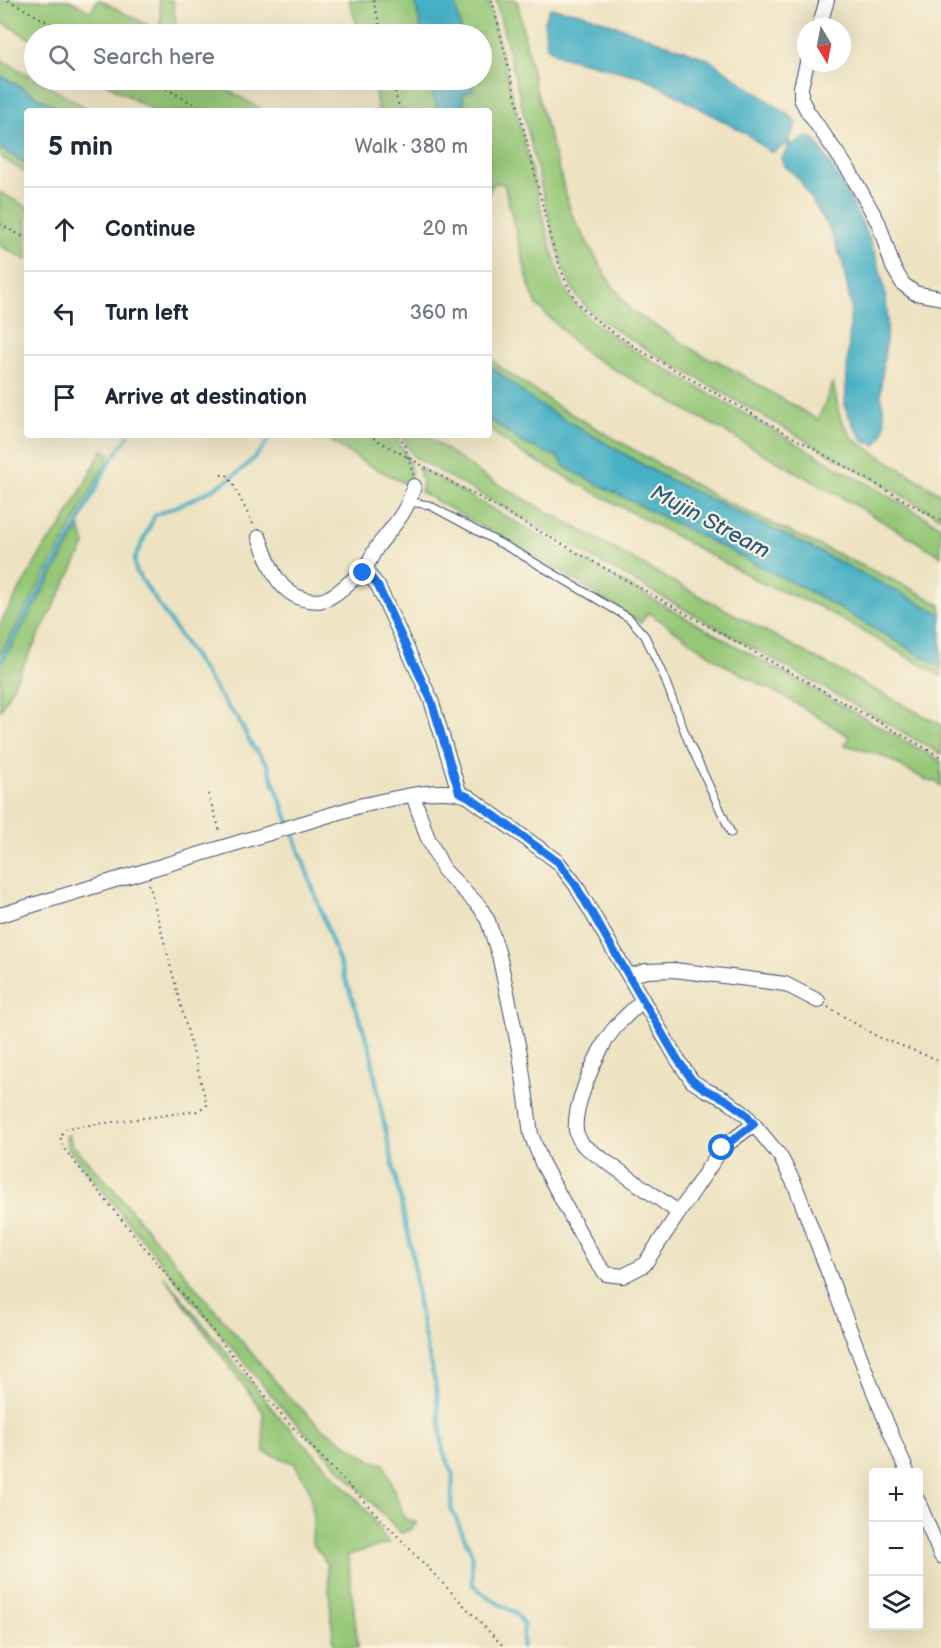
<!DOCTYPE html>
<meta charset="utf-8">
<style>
body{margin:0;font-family:"Balsamiq Sans",sans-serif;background:#f6f6f7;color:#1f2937}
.controls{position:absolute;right:18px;bottom:18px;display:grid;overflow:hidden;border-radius:6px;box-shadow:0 6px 24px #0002}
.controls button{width:54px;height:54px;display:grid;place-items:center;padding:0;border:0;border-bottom:2px solid #e0e1e3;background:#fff;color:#1f2937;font:30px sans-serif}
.compass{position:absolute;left:797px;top:18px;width:54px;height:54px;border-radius:50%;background:#fff;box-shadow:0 6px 24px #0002;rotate:170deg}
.stop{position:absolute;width:18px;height:18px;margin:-14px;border:4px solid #1a73e8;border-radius:50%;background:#fff}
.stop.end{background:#1a73e8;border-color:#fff;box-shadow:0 2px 6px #0008}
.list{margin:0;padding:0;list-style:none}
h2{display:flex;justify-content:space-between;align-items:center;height:78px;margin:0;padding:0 24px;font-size:26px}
h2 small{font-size:20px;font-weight:400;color:#747a83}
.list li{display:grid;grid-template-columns:39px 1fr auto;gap:18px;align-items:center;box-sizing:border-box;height:84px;padding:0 24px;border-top:2px solid #e0e1e3}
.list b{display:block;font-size:22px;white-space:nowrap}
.list em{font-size:20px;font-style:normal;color:#747a83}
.icon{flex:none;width:33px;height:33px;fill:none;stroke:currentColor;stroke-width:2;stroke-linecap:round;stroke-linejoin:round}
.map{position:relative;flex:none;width:941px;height:1648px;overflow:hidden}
.search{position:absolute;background:#fff;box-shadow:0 6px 24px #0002;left:24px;top:24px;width:468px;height:66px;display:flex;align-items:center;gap:15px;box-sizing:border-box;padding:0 21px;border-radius:33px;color:#747a83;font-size:22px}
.panel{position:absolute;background:#fff;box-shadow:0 6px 24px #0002;left:24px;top:108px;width:468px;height:330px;border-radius:6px}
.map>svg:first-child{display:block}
.green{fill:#96c777;stroke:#587b6a;stroke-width:1.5}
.water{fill:#46b0c5;stroke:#307092;stroke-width:1.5}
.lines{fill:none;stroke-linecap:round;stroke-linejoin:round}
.stream{stroke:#46b0c5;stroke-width:4}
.service-casing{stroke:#3a4a6d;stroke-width:9}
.minor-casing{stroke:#3a4a6d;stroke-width:16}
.path{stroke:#3a4a6d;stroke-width:2;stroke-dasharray:1.5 4.5;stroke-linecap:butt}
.service{stroke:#fff;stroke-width:7}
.minor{stroke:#fff;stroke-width:14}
.route{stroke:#1a73e8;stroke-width:8}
.labels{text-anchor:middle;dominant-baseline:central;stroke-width:4.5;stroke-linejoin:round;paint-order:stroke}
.water-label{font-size:22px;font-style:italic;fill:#2a5c82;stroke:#fcf5e5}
</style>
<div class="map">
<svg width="941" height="1648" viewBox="0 0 941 1648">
<rect width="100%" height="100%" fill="#fcf5e5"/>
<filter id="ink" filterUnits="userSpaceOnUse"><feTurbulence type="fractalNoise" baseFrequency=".0167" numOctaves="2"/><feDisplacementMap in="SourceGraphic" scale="12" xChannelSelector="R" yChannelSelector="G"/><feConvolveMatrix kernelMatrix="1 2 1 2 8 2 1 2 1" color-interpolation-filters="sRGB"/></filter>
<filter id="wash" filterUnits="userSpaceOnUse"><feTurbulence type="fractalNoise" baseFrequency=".008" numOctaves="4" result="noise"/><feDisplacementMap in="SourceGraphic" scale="24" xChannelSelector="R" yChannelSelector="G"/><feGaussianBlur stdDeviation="1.35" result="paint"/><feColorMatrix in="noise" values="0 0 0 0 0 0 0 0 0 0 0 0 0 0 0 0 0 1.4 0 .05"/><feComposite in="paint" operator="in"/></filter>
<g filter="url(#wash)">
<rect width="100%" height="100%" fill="#ede2c1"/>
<path class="green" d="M0,0h70l20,12 8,-12h2l58,31 3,-13 -2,-18h14l4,34h-143v7l-34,-20z
M349,0h66l7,34h-62z
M454,0h34l61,240c7,21 12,48 27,65 18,20 42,34 64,49l301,172v30l-86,-51 -270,-152 -48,-48 -7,-17 -26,-104 -8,-1 -5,4 -2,6v-82h-24l-2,-18 11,-7 -1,-6h9v-46h-20z
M496,0h21l17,82 37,131 35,63 24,34 75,47 13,4 100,59 15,-37 7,35 14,22 87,54v24l-295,-169c-21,-14 -51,-30 -67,-50 -13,-17 -18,-41 -25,-60z
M0,59l92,52h-30l-62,-36z
M100,80h111l53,31h-110z
M373,80h57l7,31h-59z
M0,148l27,16v10l-27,-18z
M0,192l27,15v53l-27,-14z
M489,356l11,11 59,40 155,89 198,93 29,16v9l-131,-67 -148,-71 -126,-73 -47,-38z
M489,419l34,24 35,14 8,11 247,125 128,74v9l-123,-70 -54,-22 -246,-133 -29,-22z
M322,435h72c9,13 23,33 14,50l-45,-23z
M401,435h25l61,43 183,102 271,145v29l-527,-297z
M103,449l7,5 -37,71 -73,130v-31l45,-78 16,-19z
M418,467l523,294v25l-5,-4 -8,-1 -47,-26 -36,-10 5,-8 -56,-35 -71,-38 -75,-52 -7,11 -74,-48 -146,-83 1,-12z
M80,527l5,18 -85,166v-44z
M69,1135l2,8 37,40 178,211 36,34 50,33 12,3 21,55 12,4 -8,7 -8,3 -117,-123 -117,-140 -100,-123 -1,-11z
M163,1275l116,142 86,91 24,35 -41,12 10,93h-24l-7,-82 -4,-9 -11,-13 1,-25 -3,-28 -16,-28 -30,-11 -1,-40z"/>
<path class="water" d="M415,0h39l8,34h-40z
M550,8l31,5 127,46 85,59 3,6 -7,16 1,3 3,1 14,-7 6,1 5,6c33,56 72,116 69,184 -1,19 -5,39 -6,59 -1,15 7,32 2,46 -1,4 -5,9 -7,12l-11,-3 -12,-17 -8,-19 6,-100 -9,-46 -14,-34 -29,-47 -15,-14 -3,-6 8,-12 -3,-3 -14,9 -27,-20 -102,-56 -82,-21 -14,-9 -3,-26z
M0,75l62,36h-35v53l-27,-16z
M430,80h43l1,6 -2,5 -9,3 2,17h-28z
M489,365l47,38 126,73 148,71 131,67v53l-128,-74 -247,-125 -8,-11 -35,-14 -34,-24z"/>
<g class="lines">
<path class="stream" d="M272,435c-26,42 -72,63 -117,80l-21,45 2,11 91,135 11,13 13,25 16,20 22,59
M0,661l77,-135 30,-60 22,-31
M292,830l78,218 11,62 32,147 5,46 8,42 10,41 7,65 10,23 -2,34 21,46v30l17,14 26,15 9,12 -2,23"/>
</g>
</g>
<g filter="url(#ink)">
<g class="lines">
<defs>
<path id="service" d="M410,502l19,3 91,49 109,64 16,18 19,41 23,61 44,95"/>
<path id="minor" d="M819,27l8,-27
M807,63l-6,24v12l7,13 42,60 29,52 14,43 10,17 12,9 26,5
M259,537c10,26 17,56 48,63 9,1 15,2 23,-3 12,-6 21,-18 33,-24l6,2 9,11 53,114 28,92
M363,573c5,-9 9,-18 14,-26 15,-20 31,-35 37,-61
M413,795l14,41 17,34 36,37 8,14 11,34 21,99 11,80 11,29 51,94 13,17 17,2 21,-11 78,-117 32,-24
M0,915l359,-109c29,-6 83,-22 110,-9l89,65 17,22 101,173 16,24 14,9 19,9 21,16 34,41 15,29 76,200 36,87
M629,976l17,-5 28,-1 74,9 37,5 33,17
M643,1000c-14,13 -29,26 -38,42 -11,19 -32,65 -29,88 1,7 4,11 8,16l94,66
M918,1501l23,55"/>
</defs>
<use href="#service" class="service-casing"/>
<use href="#minor" class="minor-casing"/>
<path class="path" d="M8,0l61,34
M373,0l9,34
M492,0l59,240c7,21 13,42 25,60 14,20 47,38 67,52l298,169
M150,80l57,31
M392,80l8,31
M0,224l27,15
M368,435l573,322
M398,435l6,8 9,32
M221,475h6l6,9 21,42
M208,794l13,40
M149,884l58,221 -10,6 -130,17 -7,8 4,13 218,267 223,232
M828,1007l48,29 65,25"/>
<use href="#service" class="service"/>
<use href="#minor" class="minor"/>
</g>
</g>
<g class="lines" filter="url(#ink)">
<path class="route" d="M363,573l6,2 9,11 53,114 28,92 10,5 89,65 17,22 101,173 16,23 14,10 19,9 21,15 8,10 -32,24"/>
</g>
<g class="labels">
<g class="water-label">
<text transform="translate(710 522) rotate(28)">Mujin Stream</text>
</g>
</g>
</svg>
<div class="controls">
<button>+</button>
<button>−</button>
<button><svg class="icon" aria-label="layers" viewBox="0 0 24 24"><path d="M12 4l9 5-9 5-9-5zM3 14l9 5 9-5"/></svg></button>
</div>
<svg class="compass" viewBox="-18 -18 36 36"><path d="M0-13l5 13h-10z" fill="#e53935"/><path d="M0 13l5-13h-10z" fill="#747a83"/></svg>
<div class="stop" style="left:722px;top:1148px"></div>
<div class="stop end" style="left:363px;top:573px"></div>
<div class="search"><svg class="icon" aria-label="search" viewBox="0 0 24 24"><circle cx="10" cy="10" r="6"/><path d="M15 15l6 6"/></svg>Search here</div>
<section class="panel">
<h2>5 min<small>Walk · 380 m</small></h2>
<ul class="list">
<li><svg class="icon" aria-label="ahead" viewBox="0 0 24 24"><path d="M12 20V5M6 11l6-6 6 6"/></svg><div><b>Continue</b></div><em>20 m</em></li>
<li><svg class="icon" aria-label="left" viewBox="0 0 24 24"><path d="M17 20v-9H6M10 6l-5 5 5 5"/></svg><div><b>Turn left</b></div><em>360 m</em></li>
<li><svg class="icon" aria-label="arrive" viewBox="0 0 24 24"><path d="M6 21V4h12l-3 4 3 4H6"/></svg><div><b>Arrive at destination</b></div></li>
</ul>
</section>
</div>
